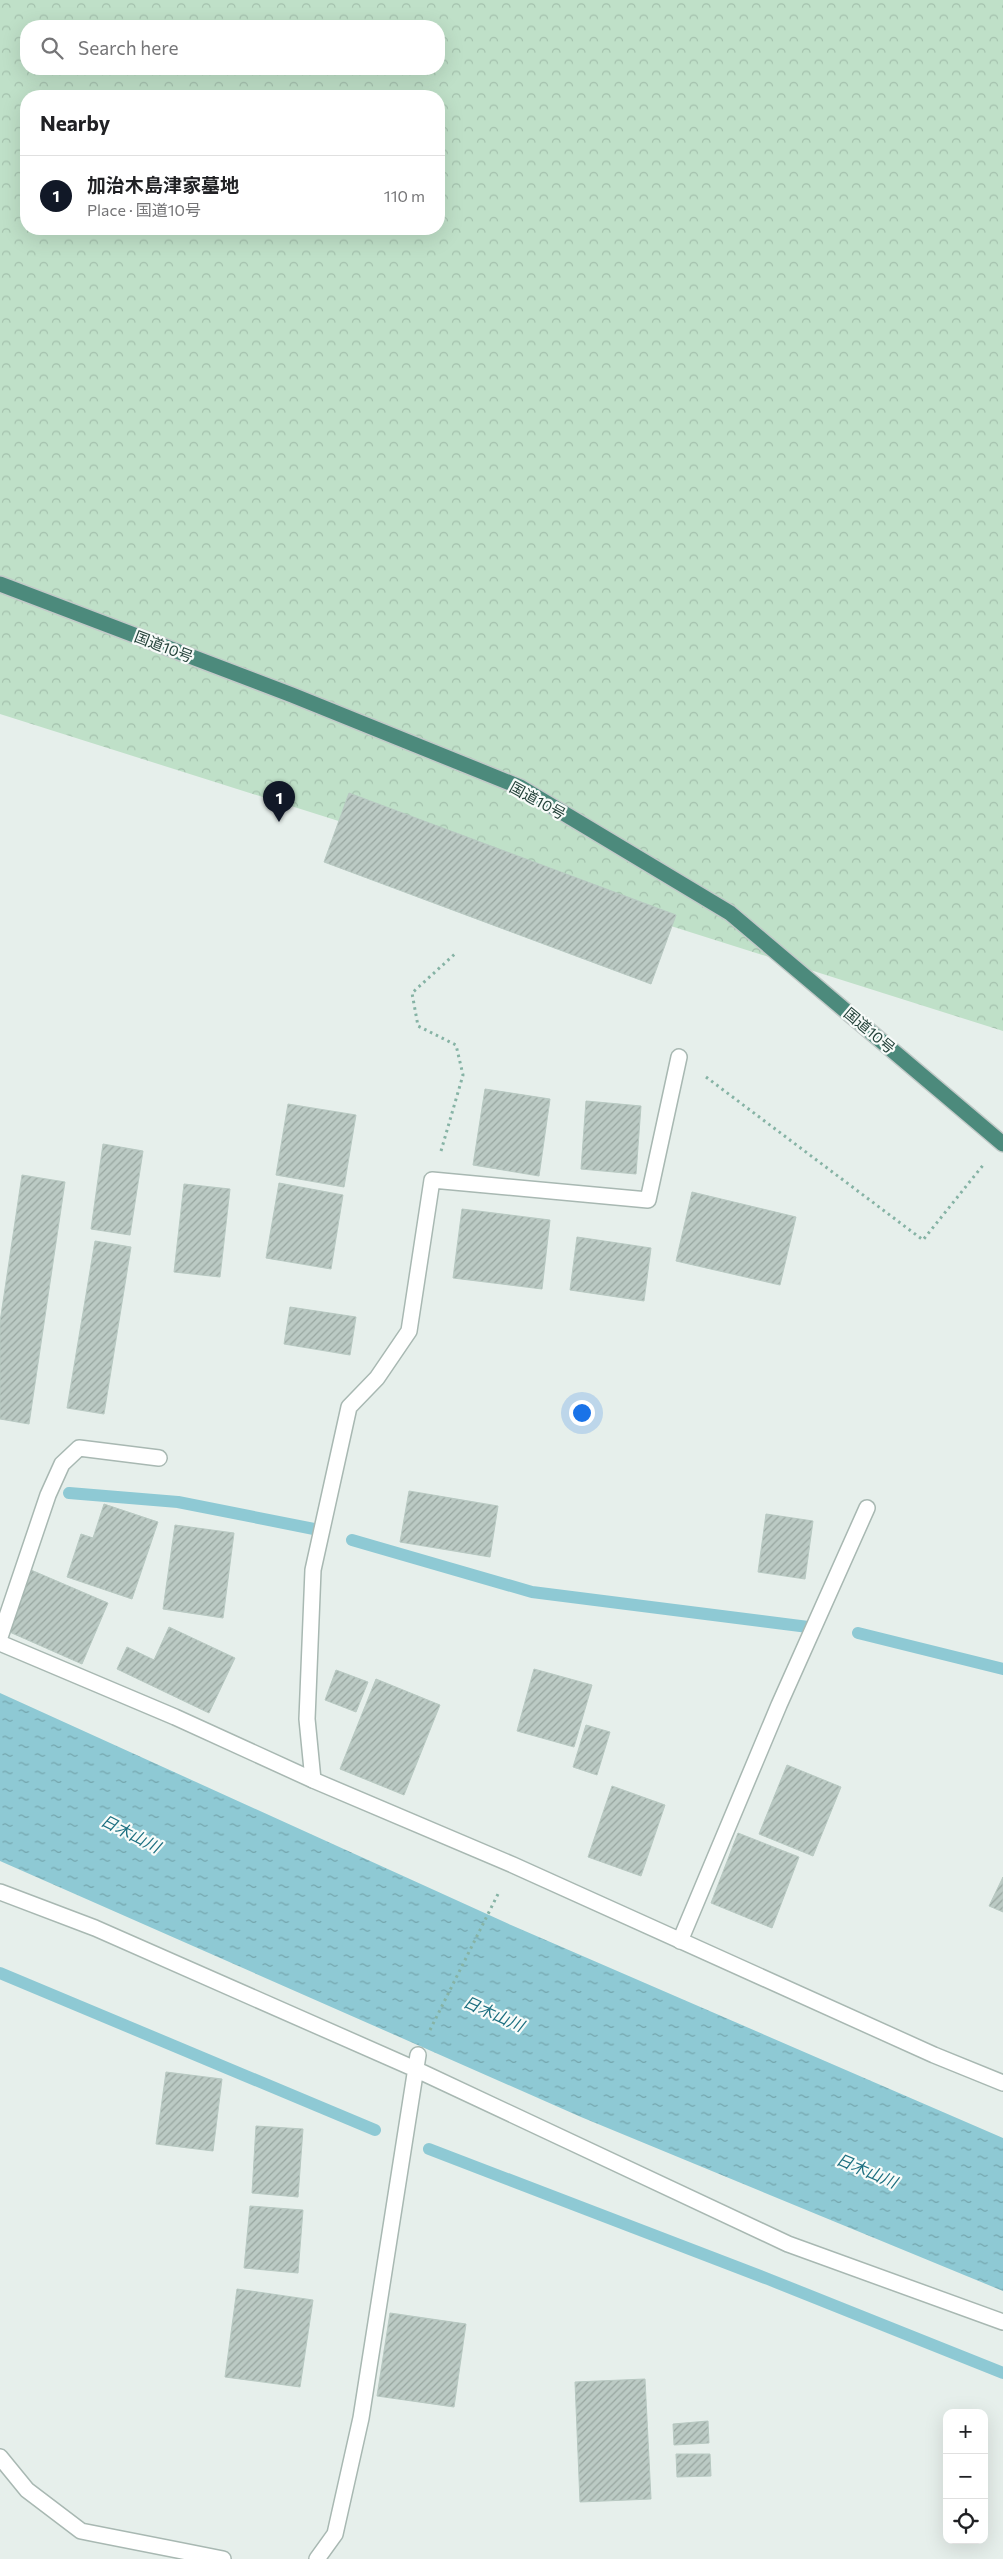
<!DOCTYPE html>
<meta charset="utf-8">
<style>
body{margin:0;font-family:Commissioner,"Noto Sans JP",sans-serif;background:#f2f2f2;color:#202124}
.controls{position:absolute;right:15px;bottom:15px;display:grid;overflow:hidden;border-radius:10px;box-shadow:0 5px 20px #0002}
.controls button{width:45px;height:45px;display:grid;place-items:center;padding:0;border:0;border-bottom:1px solid #e0e0e0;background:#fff;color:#202124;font:25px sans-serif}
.you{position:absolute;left:581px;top:1412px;width:18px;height:18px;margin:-12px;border:4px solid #fff;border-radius:50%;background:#1a73e8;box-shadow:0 0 0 8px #1a73e833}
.badge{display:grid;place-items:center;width:32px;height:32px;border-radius:50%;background:#111827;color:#fff;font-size:16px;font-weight:700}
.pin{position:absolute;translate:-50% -41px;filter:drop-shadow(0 1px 2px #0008)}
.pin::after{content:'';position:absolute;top:26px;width:18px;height:15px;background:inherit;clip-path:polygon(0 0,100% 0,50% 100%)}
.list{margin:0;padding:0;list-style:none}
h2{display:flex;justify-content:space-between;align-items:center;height:65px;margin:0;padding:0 20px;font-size:21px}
h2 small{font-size:16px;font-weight:400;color:#757577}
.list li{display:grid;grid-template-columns:32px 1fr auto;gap:15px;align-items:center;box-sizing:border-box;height:80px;padding:0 20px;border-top:1px solid #e0e0e0}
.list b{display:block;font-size:19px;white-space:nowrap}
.list p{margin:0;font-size:16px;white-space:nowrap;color:#757577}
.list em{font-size:16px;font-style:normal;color:#757577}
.icon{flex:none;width:28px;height:28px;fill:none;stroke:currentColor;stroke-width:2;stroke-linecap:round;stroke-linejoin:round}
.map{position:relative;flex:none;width:1003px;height:2559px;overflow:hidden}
.search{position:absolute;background:#fff;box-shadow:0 5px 20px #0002;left:20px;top:20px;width:425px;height:55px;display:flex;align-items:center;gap:12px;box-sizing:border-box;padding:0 18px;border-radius:20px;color:#757577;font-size:19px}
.panel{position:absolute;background:#fff;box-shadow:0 5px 20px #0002;left:20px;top:90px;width:425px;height:145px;border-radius:20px}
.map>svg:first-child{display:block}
.forest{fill:url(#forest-crowns);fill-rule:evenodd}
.water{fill:url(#water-ripples)}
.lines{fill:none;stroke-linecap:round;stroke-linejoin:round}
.stream{stroke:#8ec9d4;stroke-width:12}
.building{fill:url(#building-hatch);stroke:#b8c9c2}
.service-casing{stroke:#a8b8b2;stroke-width:18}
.minor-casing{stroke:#a8b8b2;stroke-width:18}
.trunk-casing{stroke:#c2cac8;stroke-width:18}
.path{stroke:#86b3a5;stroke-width:3;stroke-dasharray:2.5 4;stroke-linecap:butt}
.service{stroke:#fff;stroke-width:15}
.minor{stroke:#fff;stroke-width:15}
.trunk{stroke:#4c8a7c;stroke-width:15}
.labels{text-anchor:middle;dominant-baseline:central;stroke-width:4.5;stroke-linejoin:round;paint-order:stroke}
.street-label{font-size:15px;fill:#24423a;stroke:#f7fbf9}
.water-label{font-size:16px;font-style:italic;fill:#1c6f80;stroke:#f7fbf9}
</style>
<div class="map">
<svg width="1003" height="2559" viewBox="0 0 1003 2559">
<defs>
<pattern id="forest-crowns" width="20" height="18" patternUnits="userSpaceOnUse" patternTransform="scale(1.25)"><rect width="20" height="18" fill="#bfe0c8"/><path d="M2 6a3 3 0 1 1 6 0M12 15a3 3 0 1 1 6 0" fill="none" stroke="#a4c1ad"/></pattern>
<pattern id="water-ripples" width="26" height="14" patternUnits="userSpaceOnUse" patternTransform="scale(1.25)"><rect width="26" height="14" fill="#8ec9d4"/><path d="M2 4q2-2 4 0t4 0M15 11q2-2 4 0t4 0" fill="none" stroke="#74a5ad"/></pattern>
<pattern id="building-hatch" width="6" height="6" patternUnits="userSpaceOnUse" patternTransform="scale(1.25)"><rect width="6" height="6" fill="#bbcac4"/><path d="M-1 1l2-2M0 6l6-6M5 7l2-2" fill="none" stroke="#98a6a0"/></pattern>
</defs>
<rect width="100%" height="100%" fill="#e6efeb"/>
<path class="forest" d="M0,0h1003v1031l-1003,-317zM26,26h413v43h-413zM26,96h413v133h-413z"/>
<path class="water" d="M0,1693l511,232 492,213v153l-422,-174 -581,-256z"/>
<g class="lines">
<path class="stream" d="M69,1493l109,9 141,28
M352,1540l180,52 284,36
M858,1633l145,36
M0,1973l375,157
M429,2149l339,130 235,94"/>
</g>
<path class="building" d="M349,793l327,122 -25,69 -327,-122z
M485,1089l65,10 -11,77 -66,-11z
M586,1101l55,5 -5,68 -55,-5z
M288,1104l68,11 -12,72 -68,-12z
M103,1144l40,7 -13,84 -39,-6z
M22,1175l43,7 -36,242 -29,-5v-97z
M279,1183l64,12 -12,74 -65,-11z
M184,1184l46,5 -10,88 -46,-5z
M692,1192l104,25 -16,68 -104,-24z
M462,1209l88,11 -8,69 -89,-11z
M577,1237l74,11 -7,53 -74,-11z
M95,1241l36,6 -27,167 -37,-6z
M290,1307l66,10 -6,38 -66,-11z
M409,1491l89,15 -8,51 -90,-15z
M104,1504l54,18 -26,77 -65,-22 14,-43 12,4z
M766,1514l47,7 -8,58 -47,-7z
M175,1525l59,8 -11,85 -60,-9z
M31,1570l77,33 -26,61 -77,-34z
M169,1627l66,31 -26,55 -92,-44 10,-22 27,13z
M534,1669l58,16 -18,62 -57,-16z
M336,1670l32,12 -12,30 -31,-12z
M376,1679l64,26 -36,90 -64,-26z
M586,1725l24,7 -13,43 -24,-8z
M787,1765l54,22 -28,69 -54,-22z
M612,1786l53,19 -24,71 -53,-19z
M738,1833l61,24 -27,71 -61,-25z
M1003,1877v35l-14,-6z
M166,2072l56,7 -9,72 -57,-7z
M256,2126l47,3 -5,68 -46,-4z
M250,2206l53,4 -5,63 -54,-5z
M237,2289l76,11 -13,87 -75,-10z
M390,2313l76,11 -12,83 -77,-11z
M645,2379l6,120 -71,3 -5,-120z
M708,2421l1,22 -35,2 -1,-21z
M676,2454h34l1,22 -34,1z"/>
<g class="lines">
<defs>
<path id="service" d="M313,1780l-6,-61 6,-149 36,-163 28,-29 32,-47 23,-151 216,20 31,-143
M680,1941l99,-236 88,-197"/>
<path id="minor" d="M0,1637l48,-142 14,-31 17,-16 80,10
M0,1643l175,74 138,63 200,85 421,190 69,28
M0,1892l95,36 320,141 373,175 215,78
M0,2457l27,33 54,41 142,28
M317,2559l18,-25 26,-116 57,-363"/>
<path id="trunk" d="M0,584l292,111 228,92 210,126 273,231"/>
</defs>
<use href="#service" class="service-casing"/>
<use href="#minor" class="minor-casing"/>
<use href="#trunk" class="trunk-casing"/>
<path class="path" d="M706,1077l217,163 61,-76
M441,1151l22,-76 -7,-30 -38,-19 -6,-33 45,-41
M430,2030l69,-138"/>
<use href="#service" class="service"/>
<use href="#minor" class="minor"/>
<use href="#trunk" class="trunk"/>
</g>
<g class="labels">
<g class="street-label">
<text transform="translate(164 646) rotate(21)">国道10号</text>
<text transform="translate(538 800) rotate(29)">国道10号</text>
<text transform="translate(870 1030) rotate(40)">国道10号</text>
</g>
<g class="water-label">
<text transform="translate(131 1833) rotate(27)">日木山川</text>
<text transform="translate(494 2013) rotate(24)">日木山川</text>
<text transform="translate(867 2170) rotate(23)">日木山川</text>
</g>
</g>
</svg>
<div class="controls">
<button>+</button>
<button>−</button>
<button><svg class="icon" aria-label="locate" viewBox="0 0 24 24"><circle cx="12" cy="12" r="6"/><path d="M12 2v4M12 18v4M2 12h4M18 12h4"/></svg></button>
</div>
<div class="you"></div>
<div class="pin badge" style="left:279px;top:822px">1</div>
<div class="search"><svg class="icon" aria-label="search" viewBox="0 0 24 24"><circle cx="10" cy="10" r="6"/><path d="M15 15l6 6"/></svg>Search here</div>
<section class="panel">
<h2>Nearby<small></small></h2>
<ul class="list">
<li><span class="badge">1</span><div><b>加治木島津家墓地</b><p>Place · 国道10号</p></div><em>110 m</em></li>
</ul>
</section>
</div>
